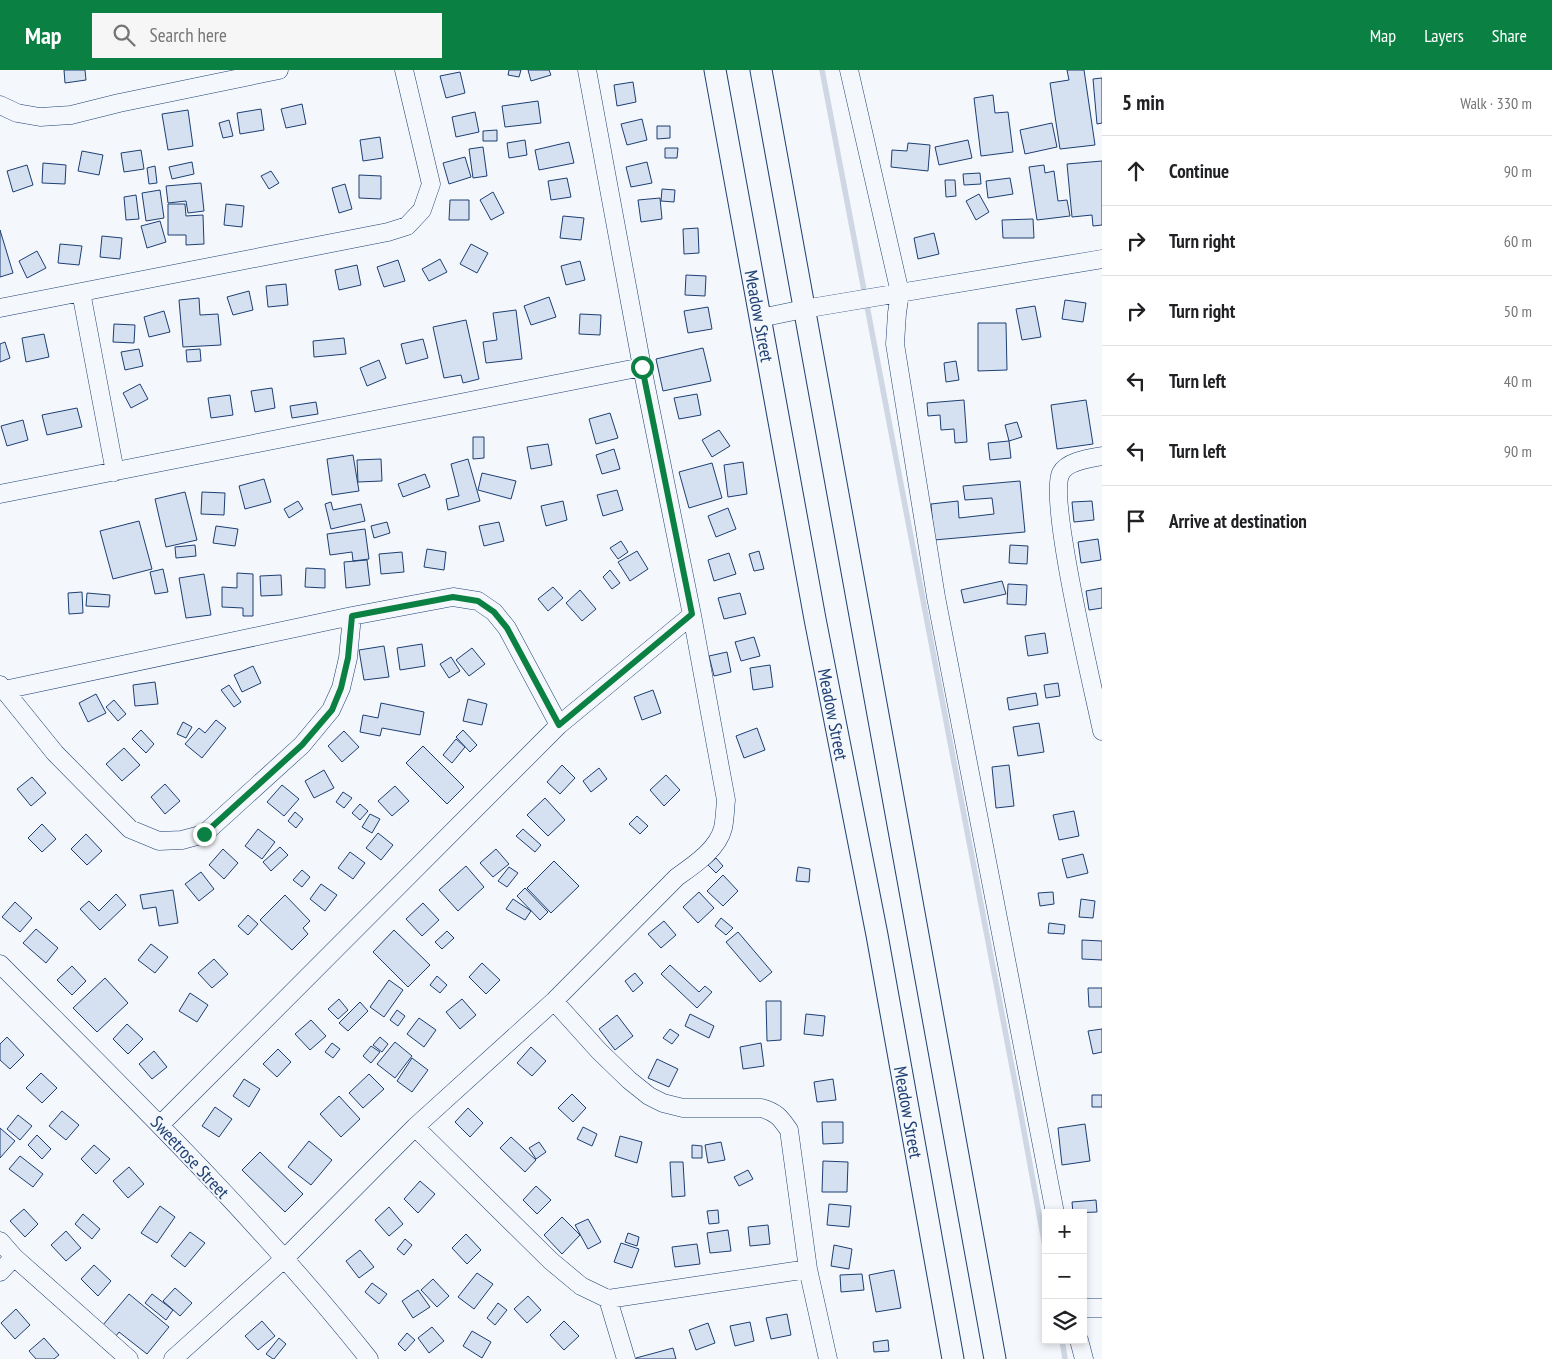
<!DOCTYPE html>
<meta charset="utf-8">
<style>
body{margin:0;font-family:"PT Sans Narrow",sans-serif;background:#f6f6f6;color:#202124}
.controls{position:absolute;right:15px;bottom:15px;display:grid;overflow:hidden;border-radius:0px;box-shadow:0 2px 8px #0003}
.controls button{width:45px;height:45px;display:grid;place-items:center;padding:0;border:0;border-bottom:1px solid #e0e0e0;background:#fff;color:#202124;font:25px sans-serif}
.stop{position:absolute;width:15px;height:15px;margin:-11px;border:4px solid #0b8043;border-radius:50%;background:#fff}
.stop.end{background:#0b8043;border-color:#fff;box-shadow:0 1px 5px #0008}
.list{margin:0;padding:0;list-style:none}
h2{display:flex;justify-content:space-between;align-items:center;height:65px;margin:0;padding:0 20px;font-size:21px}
h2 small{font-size:16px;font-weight:400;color:#757577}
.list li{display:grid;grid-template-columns:32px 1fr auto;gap:15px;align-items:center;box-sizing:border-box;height:70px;padding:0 20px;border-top:1px solid #e0e0e0}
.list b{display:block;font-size:19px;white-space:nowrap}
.list em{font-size:16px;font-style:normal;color:#757577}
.icon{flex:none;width:28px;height:28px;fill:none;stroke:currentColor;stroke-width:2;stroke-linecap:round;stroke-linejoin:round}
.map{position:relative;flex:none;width:1102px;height:1289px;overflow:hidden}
header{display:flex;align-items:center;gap:30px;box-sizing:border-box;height:70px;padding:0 25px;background:#0b8043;color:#fff}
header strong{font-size:24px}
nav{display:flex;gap:28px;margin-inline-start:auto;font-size:18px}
.search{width:350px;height:45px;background:#f6f6f6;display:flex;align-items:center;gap:12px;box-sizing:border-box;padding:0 18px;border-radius:0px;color:#757577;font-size:19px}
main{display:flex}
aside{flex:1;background:#fff}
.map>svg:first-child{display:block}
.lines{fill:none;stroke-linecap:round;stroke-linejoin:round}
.stream{stroke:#cfd7e4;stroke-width:5.5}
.building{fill:#d5e0f0;stroke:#1d3f73}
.minor-casing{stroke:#1d3f73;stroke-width:19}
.tertiary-casing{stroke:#1d3f73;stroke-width:23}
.minor{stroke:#f4f7fb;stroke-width:18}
.tertiary{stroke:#f4f7fb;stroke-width:21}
.route{stroke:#0b8043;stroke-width:6}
.labels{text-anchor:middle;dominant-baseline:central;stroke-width:4;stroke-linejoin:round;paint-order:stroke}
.street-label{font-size:18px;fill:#1d3f73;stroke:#f4f7fb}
</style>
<header>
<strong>Map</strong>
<div class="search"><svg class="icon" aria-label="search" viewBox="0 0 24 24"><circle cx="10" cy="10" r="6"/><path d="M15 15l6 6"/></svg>Search here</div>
<nav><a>Map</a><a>Layers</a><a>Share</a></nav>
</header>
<main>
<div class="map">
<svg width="1102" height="1289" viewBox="0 0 1102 1289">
<rect width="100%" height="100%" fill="#f4f7fb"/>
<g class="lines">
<path class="stream" d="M822,0l195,1023 29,159
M1062,1270l3,19"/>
</g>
<path class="building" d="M64,0h21l1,10 -21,3z
M509,0h12l-2,7 -11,-2z
M528,0h21l2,5 -20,6z
M1067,0h17l11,75 -35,4 -10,-66 19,-3z
M460,2l5,21 -19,5 -6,-22z
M1102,8v45l-5,1 -4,-45z
M633,12l3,20 -19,4 -3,-21z
M993,25l2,18 13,-1 5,40 -32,4 -7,-58z
M538,31l3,22 -36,4 -3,-21z
M302,34l4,20 -20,4 -5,-19z
M261,39l3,21 -24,4 -3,-21z
M188,40l5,36 -25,4 -6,-36z
M475,42l4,20 -23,5 -4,-20z
M642,49l5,21 -20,5 -6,-21z
M229,50l4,16 -10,2 -4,-15z
M1052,53l5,24 -32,7 -5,-24z
M657,56h13v12l-13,1z
M497,60v11h-14v-10z
M380,67l3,21 -20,3 -3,-21z
M525,70l2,15 -18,3 -2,-15z
M968,70l4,18 -33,7 -4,-18z
M569,72l5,21 -35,7 -4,-20z
M908,73l22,2 -2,26 -37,-4 1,-17 15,1z
M483,77l4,29 -14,2 -4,-29z
M665,78h13l-1,10h-12z
M141,80l3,19 -20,3 -3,-19z
M82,81l21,4 -4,20 -21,-4z
M465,87l6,20 -22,7 -6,-21z
M1102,91v64l-9,1 -1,-11 -20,2 -5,-53z
M192,92l2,12 -22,5 -3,-12z
M647,92l5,21 -21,4 -5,-20z
M43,93l23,2 -1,19 -23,-1z
M27,95l6,20 -20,7 -6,-21z
M1044,95l1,8 9,-2 4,30 9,-1 3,16 -33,4 -8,-53z
M155,96l2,17 -8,1 -2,-16z
M271,101l8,12 -10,6 -8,-13z
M980,103l1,11 -17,1 -1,-11z
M359,105l22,1v23l-22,-1z
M567,108l4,19 -20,3 -3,-19z
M1010,108l3,16 -25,4 -2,-17z
M945,110h10l1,16 -10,1z
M201,113l3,28 -16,2 -2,-12 -18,2 -2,-17z
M345,114l7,25 -13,4 -7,-25z
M662,119l13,1 -1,12 -13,-1z
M160,120l4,28 -18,3 -4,-28z
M493,122l11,21 -13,7 -11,-20z
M979,124l10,18 -13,8 -10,-19z
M136,125l3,24 -13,1 -2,-23z
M660,128l2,21 -21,3 -3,-22z
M450,130h19v20h-20z
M168,134h17l1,12 17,-1 1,29 -18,1v-10h-18z
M226,134l18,2 -2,21 -18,-2z
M563,146l21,2 -3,22 -21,-2z
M1033,149l1,19h-31l-1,-18z
M160,151l6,21 -19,6 -6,-22z
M698,158l1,25 -15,1 -1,-25z
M0,160l13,43 -13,4z
M934,163l5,21 -21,5 -4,-21z
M102,166l20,2 -2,21 -20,-2z
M60,174l22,2 -3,19 -21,-2z
M471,174l17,9 -11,20 -17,-9z
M37,181l9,17 -19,10 -8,-17z
M440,189l7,13 -18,9 -7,-12z
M398,190l7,21 -21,6 -7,-20z
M580,191l5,19 -19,5 -5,-19z
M357,195l4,20 -22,5 -4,-20z
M686,205l20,1 -1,20 -20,-1z
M286,214l2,21 -20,2 -2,-21z
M249,221l4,19 -20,5 -6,-18z
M549,227l7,20 -25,8 -7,-19z
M199,228l1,17 18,-1 3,31 -38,2 -4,-47z
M1065,230l21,3 -3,19 -21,-3z
M1035,236l6,31 -19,3 -6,-31z
M708,237l4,22 -24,4 -4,-22z
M516,240l6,49 -36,4 -3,-21 14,-2 -4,-27z
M164,241l6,21 -21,5 -5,-20z
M580,244l21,1 -1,20 -21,-1z
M466,250l13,59 -16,4 -2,-8 -17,3 -11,-51z
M978,253h28l1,47 -29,1z
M114,254l21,1 -1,18 -21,-1z
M44,264l5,23 -23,5 -4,-24z
M344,268l2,16 -32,3 -1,-16z
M423,269l5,19 -22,6 -5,-20z
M5,272l5,16 -10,4v-18z
M703,278l8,33 -48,10 -7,-32z
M139,279l4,17 -18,4 -4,-18z
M200,279l1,12 -14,1 -1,-12z
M379,290l7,18 -19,8 -7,-18z
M956,291l3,19 -13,2 -2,-19z
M140,314l8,15 -17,9 -8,-15z
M272,318l3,20 -20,4 -4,-21z
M697,324l4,21 -22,4 -5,-21z
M230,325l3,20 -22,3 -3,-20z
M964,330l3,42 -12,1 -1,-14 -13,1 -1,-15 -12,1 -1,-13z
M1086,330l7,44 -36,5 -6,-44z
M316,332l2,12 -26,4 -2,-12z
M77,338l5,19 -35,8 -5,-20z
M610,343l8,25 -22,6 -7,-25z
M23,350l5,20 -21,6 -6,-20z
M1017,352l5,15 -13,4 -4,-16z
M719,360l11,16 -18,11 -10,-17z
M473,367h11v21l-11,1z
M1009,371l2,17 -21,2 -2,-17z
M548,374l4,21 -21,4 -4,-22z
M614,379l6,20 -18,5 -6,-19z
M353,385l6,36 -27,4 -5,-36z
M381,389l1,22 -24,1 -1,-22z
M468,389l12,42 -32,9 -2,-11 13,-3 -8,-32z
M743,392l4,32 -19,3 -4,-32z
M712,393l10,35 -33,10 -10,-36z
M482,403l34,8 -5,18 -33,-9z
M425,404l5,13 -27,10 -5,-13z
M264,409l7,23 -26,7 -6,-23z
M1020,411l5,51 -91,8 -3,-36 27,-3 1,17 35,-4 -2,-16 -27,2 -2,-14z
M617,420l6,20 -20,6 -6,-21z
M185,422l12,48 -31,7 -11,-48z
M202,422l23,1 -1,22 -23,-1z
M298,431l5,8 -14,9 -5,-9z
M563,431l4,19 -21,6 -5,-20z
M1092,431l2,19 -20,2 -2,-20z
M331,432l2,8 28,-6 4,17 -34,8 -6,-25z
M728,438l8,21 -20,8 -8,-21z
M139,451l13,48 -39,10 -13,-48z
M387,452l3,11 -16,5 -3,-12z
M499,452l5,19 -20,5 -5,-20z
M216,456l22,3 -3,17 -22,-3z
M365,459l4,30 -16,2 -1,-9 -22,3 -3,-21z
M1098,469l3,21 -20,3 -3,-21z
M621,471l7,11 -10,7 -8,-11z
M195,475l1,11 -20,2 -1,-11z
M1010,475l18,1 -1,18 -18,-1z
M427,479l19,3 -2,18 -20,-3z
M637,481l11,18 -18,12 -12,-19z
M759,481l5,18 -10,2 -5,-17z
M402,482l2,20 -23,2 -2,-20z
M729,483l7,21 -22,7 -6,-21z
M367,490l3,25 -24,3 -2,-26z
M306,498l19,1v19l-20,-1z
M163,499l5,23 -13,2 -5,-22z
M610,500l10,13 -8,6 -9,-12z
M237,503l16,1v42h-10v-8l-21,-1v-20l15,1z
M204,504l7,41 -25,3 -7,-40z
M281,505l1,20 -21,1 -1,-20z
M1002,511l4,13 -42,9 -3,-13z
M1008,514l19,1 -1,20 -19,-1z
M553,517l10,11 -15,13 -10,-12z
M1102,518v20l-13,2 -3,-19z
M580,520l16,19 -14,12 -16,-18z
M82,522l1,21 -14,1 -1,-21z
M87,523l23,2 -1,12 -23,-1z
M740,523l6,21 -22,5 -6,-21z
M1045,563l3,20 -20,3 -3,-20z
M754,567l6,19 -19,5 -6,-19z
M422,574l3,22 -25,4 -3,-22z
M384,576l5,31 -25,3 -5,-30z
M472,578l13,16 -16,12 -13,-16z
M727,582l4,20 -17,4 -5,-20z
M451,587l9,14 -11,7 -9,-14z
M770,595l3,22 -20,3 -3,-22z
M253,596l8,17 -19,9 -8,-17z
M155,612l3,22 -23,2 -2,-21z
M1058,613l2,13 -14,2 -2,-13z
M229,615l12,17 -7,5 -13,-17z
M653,620l8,23 -19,7 -8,-23z
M1036,623l2,12 -29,5 -2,-12z
M96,624l10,19 -18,9 -9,-19z
M468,629l19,5 -5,21 -19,-4z
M114,630l12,14 -8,7 -12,-14z
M381,633l43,9 -4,23 -38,-7 -2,8 -20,-4 3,-17 15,3z
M216,650l10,8 -24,30 -17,-14 14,-16 6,5z
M183,652l9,5 -6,11 -9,-4z
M1039,653l5,29 -26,4 -5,-29z
M757,658l8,22 -21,8 -8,-22z
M141,660l13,14 -8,9 -14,-14z
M463,660l14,15 -7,7 -14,-15z
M344,661l15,16 -17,15 -14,-16z
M456,669l9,8 -13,16 -9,-8z
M423,676l41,41 -17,17 -41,-41z
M124,678l16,17 -18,16 -16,-17z
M562,695l13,13 -15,16 -13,-12z
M1009,695l5,41 -18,2 -4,-41z
M599,698l8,11 -16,13 -8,-11z
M324,700l10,18 -20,10 -9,-17z
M666,705l14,15 -16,16 -14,-16z
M32,707l14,16 -15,13 -14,-17z
M165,714l15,17 -15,13 -14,-17z
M282,715l17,14 -15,17 -17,-14z
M395,716l14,15 -17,15 -14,-15z
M343,722l9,6 -8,10 -8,-6z
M545,728l20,22 -17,16 -21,-21z
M360,734l8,7 -8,9 -8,-7z
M1074,741l5,25 -20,4 -6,-25z
M295,742l8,7 -7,9 -8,-7z
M370,744l10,5 -8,14 -10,-6z
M637,746l11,10 -8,8 -11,-10z
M42,754l14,15 -14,13 -14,-14z
M258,759l17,13 -13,17 -17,-13z
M523,759l18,16 -6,7 -19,-16z
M378,763l15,12 -12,15 -15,-12z
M86,764l16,17 -15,14 -16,-16z
M280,777l8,8 -17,16 -8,-9z
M223,779l15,14 -14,16 -15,-14z
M496,779l13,15 -16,13 -13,-14z
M350,782l15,11 -12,16 -15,-11z
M1083,784l5,19 -21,5 -5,-19z
M716,788l7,8 -7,7 -8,-8z
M554,791l25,25 -28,27 -24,-25z
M466,796l18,21 -26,24 -19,-21z
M509,797l9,6 -11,14 -9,-6z
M798,797l12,2 -1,13 -13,-1z
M302,800l8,7 -8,10 -9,-7z
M201,802l13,17 -15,12 -14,-17z
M723,805l15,16 -15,15 -16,-15z
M321,814l16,11 -12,16 -15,-12z
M525,818l23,24 -8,8 -23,-24z
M173,820l5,33 -19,3 -3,-19 -13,2 -3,-14z
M699,822l15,16 -16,15 -15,-16z
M1053,822l1,12 -14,2 -2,-13z
M116,824l10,11 -26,25 -20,-21 9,-8 10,10z
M285,825l25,26 -7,7 5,6 -16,16 -32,-30z
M513,829l18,12 -6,9 -19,-11z
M1081,829l14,2 -2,17 -14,-1z
M15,832l17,16 -12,14 -18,-15z
M423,833l16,17 -17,16 -16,-17z
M248,845l10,9 -10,11 -10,-9z
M721,848l12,10 -7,7 -11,-9z
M664,851l12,14 -15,13 -13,-14z
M1049,853l16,2 -1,9 -16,-1z
M36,859l22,19 -12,15 -23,-20z
M394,860l36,35 -22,22 -35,-35z
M447,861l7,7 -12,11 -7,-7z
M738,862l34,40 -12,10 -34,-40z
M1082,870l20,1v19l-20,-1z
M151,874l17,13 -13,16 -17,-13z
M214,889l14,15 -16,14 -14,-15z
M482,893l18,17 -14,14 -17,-17z
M670,895l29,27 6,-6 7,6 -15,16 -36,-34z
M72,896l14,15 -14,14 -15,-15z
M635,903l8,10 -10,9 -8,-11z
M437,906l10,9 -7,8 -10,-8z
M105,908l23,25 -31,29 -24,-24z
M389,910l14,10 -19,27 -14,-10z
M1088,918h14v19h-13z
M190,923l18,12 -11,17 -18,-11z
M339,929l9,11 -10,9 -10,-10z
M462,929l14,16 -16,14 -14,-17z
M766,931h15v39l-14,1z
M360,932l8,9 -20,20 -9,-8z
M397,940l8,6 -7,10 -8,-6z
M690,944l24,12 -5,12 -24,-12z
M806,944l19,2 -2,20 -19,-2z
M617,945l16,21 -18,14 -16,-21z
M419,948l17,12 -12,17 -17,-13z
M311,950l15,16 -16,14 -15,-16z
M127,954l16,15 -15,15 -15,-15z
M670,959l9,6 -7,9 -9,-6z
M1102,959v23l-9,2 -5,-23z
M7,967l17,18 -14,14 -10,-9v-16z
M380,967l8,7 -6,8 -9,-7z
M395,972l17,14 -17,22 -18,-14z
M332,973l8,6 -7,9 -8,-6z
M761,973l3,23 -21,3 -3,-22z
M371,976l9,6 -9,11 -8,-7z
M531,977l15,14 -14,15 -15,-13z
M278,979l13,13 -14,15 -14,-13z
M154,981l13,16 -15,12 -13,-15z
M412,988l16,12 -16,22 -15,-11z
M657,989l21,10 -9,18 -21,-9z
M41,1003l16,15 -15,15 -16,-15z
M369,1004l15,15 -21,19 -14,-15z
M244,1009l16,10 -11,18 -16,-11z
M833,1009l3,21 -19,2 -3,-20z
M572,1024l14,14 -13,14 -15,-14z
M1092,1025h10v12h-10z
M339,1026l21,23 -19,18 -21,-23z
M215,1037l17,12 -13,18 -17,-11z
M468,1038l15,15 -13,14 -15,-15z
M62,1041l17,14 -13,15 -17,-14z
M18,1045l14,11 -12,14 -13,-11z
M822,1052h21v21l-20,1z
M1085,1054l5,37 -28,4 -4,-37z
M583,1057l14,7 -5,12 -15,-7z
M0,1058l15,13 -15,17z
M37,1065l14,14 -9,10 -14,-14z
M620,1066l22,6 -5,21 -22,-7z
M511,1067l25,23 -11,12 -25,-24z
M309,1071l23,19 -21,25 -23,-18z
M539,1072l7,10 -10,7 -7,-11z
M721,1072l4,18 -17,3 -3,-18z
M94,1075l16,14 -14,15 -15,-15z
M692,1075l10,1v12h-10z
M260,1082l43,42 -18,18 -43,-42z
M20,1086l23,18 -10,13 -24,-18z
M823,1091l25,1 -1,30h-25z
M670,1092h13l2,34 -13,1z
M129,1097l15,17 -16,14 -15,-17z
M748,1100l5,9 -14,7 -5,-9z
M420,1111l15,13 -17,19 -14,-14z
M536,1116l15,14 -14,14 -14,-14z
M1096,1130l1,12 -24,1 -1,-11z
M829,1134l22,2 -2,21 -22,-2z
M160,1136l15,11 -18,26 -16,-10z
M389,1137l14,17 -14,12 -14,-16z
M24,1139l14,15 -13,13 -15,-16z
M718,1140l1,13 -10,1 -2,-13z
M83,1144l17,15 -8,10 -17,-15z
M562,1147l18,18 -18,19 -18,-19z
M588,1149l13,23 -13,7 -13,-24z
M768,1155l2,19 -20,2 -2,-19z
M728,1160l3,21 -21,2 -3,-20z
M66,1161l15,17 -15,13 -15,-16z
M190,1162l15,11 -20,24 -14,-11z
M628,1163l11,4 -2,9 -12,-4z
M466,1164l15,16 -14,14 -15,-16z
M405,1169l7,6 -8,10 -7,-6z
M621,1173l18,6 -7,19 -18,-6z
M697,1174l3,20 -25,3 -3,-20z
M834,1175l18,4 -3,20 -18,-3z
M360,1180l14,17 -15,11 -13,-17z
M94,1195l17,16 -13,15 -17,-17z
M894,1200l7,38 -25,4 -7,-37z
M477,1203l16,11 -19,25 -16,-12z
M862,1204l2,16 -23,2 -1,-17z
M433,1209l16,17 -12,11 -16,-17z
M372,1213l15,11 -8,10 -14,-12z
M175,1218l17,15 -12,13 -17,-15z
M418,1220l12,17 -17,11 -11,-17z
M129,1224l40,33 -22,27 -28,-22 -3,4 -13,-11z
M152,1224l21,16 -7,10 -21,-17z
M528,1226l13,14 -14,13 -13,-14z
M498,1233l9,7 -12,15 -8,-7z
M16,1239l14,16 -15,14 -14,-16z
M787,1244l4,21 -20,4 -5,-21z
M262,1251l13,15 -17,14 -13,-14z
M564,1251l15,15 -15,14 -14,-15z
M750,1252l4,19 -19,5 -5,-20z
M708,1253l7,20 -19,7 -7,-20z
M432,1257l12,14 -15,12 -11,-15z
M472,1261l19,11 -9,16 -19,-12z
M407,1263l8,7 -10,11 -7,-7z
M44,1268l15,17 -5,4h-18l-7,-8z
M279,1268l7,6 -12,15h-1l-7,-5z
M888,1270l1,11 -15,1 -1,-10z
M673,1278l3,11h-40v-1z"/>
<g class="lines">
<defs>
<path id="minor" d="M849,0l51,223 -3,20 -2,31 41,253 119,616
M0,35l17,8 23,4 31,-2 48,-12 160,-33
M81,222l34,180
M0,238l388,-76 19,-6 15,-16 9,-26 -27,-114
M760,248l44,-9 298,-50
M1102,386c-11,2 -35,5 -41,17 -14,25 33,219 41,258
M0,424l642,-127
M0,615l55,68 75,76 29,12 23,-1 22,-6 98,-89 29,-35 10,-22 7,-30 4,-42
M4,620l348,-74 101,-19 25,4 16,11 13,16 52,97
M0,894c127,128 257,254 369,395
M554,931l45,50 30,29 20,16 14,7 20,5h78c15,4 19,9 28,22l19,139 20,90
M160,1055l399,-400 133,-110
M415,1057l136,134 30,25 27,13 200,-30
M0,1171l14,16 115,102
M0,1202l14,-15
M608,1229l18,60
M1083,1238h19
M1079,1270l5,19
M173,1289l112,-101 130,-131 139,-126 123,-124c17,-12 41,-28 46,-49 2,-9 2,-19 3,-28l-34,-185 -50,-248 -55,-297"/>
<g id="tertiary">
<path id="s1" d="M715,0l100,549 62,316 76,424"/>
<path d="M761,0l234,1289"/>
</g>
</defs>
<use href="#minor" class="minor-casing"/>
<use href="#tertiary" class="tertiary-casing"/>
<use href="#minor" class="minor"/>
<use href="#tertiary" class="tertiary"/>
</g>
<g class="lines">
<path class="route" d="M204,764l98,-89 30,-35 9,-22 7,-30 4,-42 101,-19 25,4 16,11 13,16 52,97 133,-111 -50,-247"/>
</g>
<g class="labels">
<g class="street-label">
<text stroke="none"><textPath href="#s1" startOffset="250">Meadow Street</textPath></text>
<text stroke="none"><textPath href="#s1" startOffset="655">Meadow Street</textPath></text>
<text stroke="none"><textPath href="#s1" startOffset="1060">Meadow Street</textPath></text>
<text transform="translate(190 1087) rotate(47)">Sweetrose Street</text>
</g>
</g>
</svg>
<div class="controls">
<button>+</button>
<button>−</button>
<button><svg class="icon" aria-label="layers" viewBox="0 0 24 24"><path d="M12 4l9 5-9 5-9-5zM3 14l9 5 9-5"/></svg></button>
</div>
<div class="stop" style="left:642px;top:297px"></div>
<div class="stop end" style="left:204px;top:764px"></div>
</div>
<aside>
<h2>5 min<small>Walk · 330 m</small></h2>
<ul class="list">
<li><svg class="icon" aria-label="ahead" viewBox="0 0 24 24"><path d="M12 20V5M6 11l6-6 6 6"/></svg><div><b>Continue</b></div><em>90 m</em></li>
<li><svg class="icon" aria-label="right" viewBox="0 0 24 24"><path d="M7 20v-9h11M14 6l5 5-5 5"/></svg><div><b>Turn right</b></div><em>60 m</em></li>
<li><svg class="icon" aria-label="right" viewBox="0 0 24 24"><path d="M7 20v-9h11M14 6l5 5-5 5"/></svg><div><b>Turn right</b></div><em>50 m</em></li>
<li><svg class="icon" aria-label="left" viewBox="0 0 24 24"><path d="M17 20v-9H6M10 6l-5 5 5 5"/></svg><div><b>Turn left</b></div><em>40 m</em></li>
<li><svg class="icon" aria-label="left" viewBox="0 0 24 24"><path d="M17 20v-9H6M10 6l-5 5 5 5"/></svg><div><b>Turn left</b></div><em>90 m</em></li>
<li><svg class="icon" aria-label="arrive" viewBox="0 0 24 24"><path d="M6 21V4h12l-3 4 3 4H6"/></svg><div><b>Arrive at destination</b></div></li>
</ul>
</aside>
</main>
